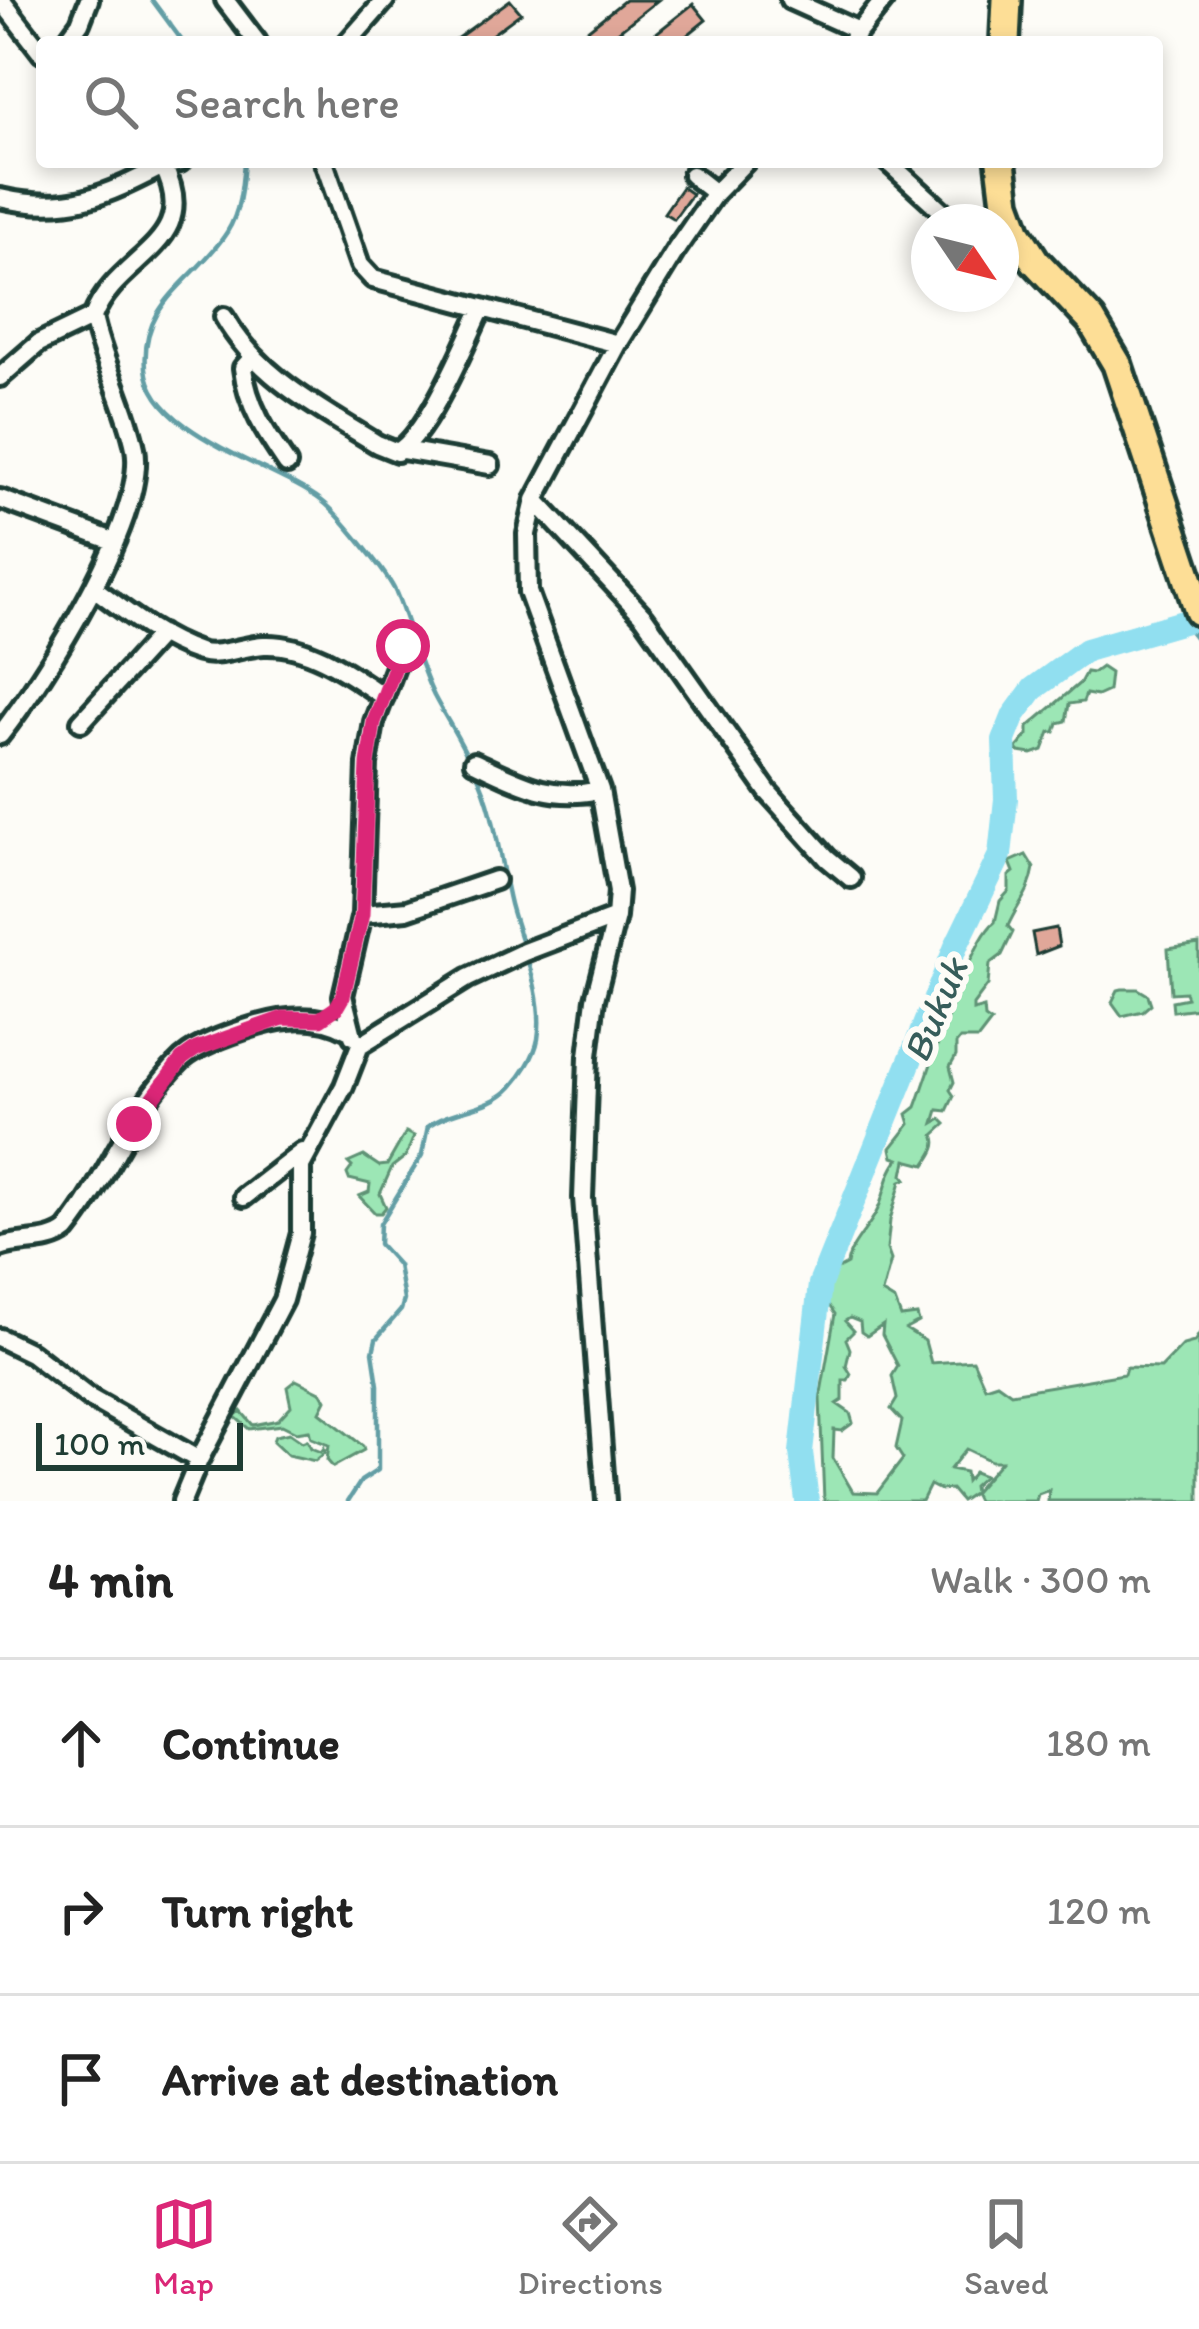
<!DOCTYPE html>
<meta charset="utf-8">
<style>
body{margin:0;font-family:Itim,sans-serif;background:#f2f2f2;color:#222}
.compass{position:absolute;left:911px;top:204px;width:108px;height:108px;border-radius:50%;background:#fff;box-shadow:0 6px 18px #0003;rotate:125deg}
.scale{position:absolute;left:36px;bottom:30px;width:207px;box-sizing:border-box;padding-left:12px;border:6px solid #1f3d34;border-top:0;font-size:33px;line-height:42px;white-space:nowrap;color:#1f3d34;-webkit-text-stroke:9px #fdfcf7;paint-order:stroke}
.stop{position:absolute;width:36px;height:36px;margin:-27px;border:9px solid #db2777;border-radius:50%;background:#fff}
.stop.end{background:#db2777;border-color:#fff;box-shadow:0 3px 12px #0008}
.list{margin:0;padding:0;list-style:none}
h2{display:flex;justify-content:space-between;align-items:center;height:156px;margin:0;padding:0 48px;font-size:51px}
h2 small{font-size:39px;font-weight:400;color:#767676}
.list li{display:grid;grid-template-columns:78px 1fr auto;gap:36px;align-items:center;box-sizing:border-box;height:168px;padding:0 48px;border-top:3px solid #e0e0e0}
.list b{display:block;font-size:45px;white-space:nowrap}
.list em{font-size:39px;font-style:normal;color:#767676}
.icon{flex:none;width:66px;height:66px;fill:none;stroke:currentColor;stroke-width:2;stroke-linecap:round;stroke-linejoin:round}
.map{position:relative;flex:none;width:1199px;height:1501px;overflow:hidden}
.search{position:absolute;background:#fff;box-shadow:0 6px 18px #0003;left:36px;right:36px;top:36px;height:132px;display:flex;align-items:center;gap:30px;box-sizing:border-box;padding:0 42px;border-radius:12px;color:#767676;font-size:45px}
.sheet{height:660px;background:#fff}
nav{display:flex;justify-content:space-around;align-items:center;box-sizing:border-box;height:168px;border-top:3px solid #e0e0e0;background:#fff;font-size:33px;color:#767676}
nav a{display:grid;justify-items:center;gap:6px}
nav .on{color:#db2777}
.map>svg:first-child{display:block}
.green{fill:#9ce6b5;stroke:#5e9274;stroke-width:3;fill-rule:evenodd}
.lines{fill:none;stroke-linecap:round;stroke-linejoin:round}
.stream{stroke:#639ea5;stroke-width:4.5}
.river{stroke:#91dff0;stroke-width:24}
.building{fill:#e0a799;stroke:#1f3d34;stroke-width:3}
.minor-casing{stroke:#1f3d34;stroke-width:26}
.primary-casing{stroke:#1f3d34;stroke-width:36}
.minor{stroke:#fdfcf7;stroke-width:16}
.primary{stroke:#fdde96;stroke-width:27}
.route{stroke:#db2777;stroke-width:15}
.labels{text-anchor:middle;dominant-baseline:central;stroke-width:12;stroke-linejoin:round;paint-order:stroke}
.water-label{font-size:39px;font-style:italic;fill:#365d5a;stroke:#fdfcf7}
</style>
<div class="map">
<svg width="1199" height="1501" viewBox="0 0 1199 1501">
<rect width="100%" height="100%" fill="#fdfcf7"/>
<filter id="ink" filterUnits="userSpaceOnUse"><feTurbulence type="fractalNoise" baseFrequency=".00833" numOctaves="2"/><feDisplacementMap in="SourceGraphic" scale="24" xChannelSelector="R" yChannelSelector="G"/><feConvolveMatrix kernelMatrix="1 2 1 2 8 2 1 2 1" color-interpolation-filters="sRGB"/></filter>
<g filter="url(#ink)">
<path class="green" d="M1101,667l9,6 -2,18 -11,5 -11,-2 -3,8 -14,2 -3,17 -8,2 -3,9h-5l-7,18 -11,4 -13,-2 -3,-3 12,-14v-8l52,-44 6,-11 7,1z
M1026,855l8,13c-4,26 -16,35 -26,58l5,6 -11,23 -12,9 -2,21 -15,20v6l11,-3 1,10 6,4 -13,17h-18l-4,5v12l-6,11 4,15 -4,8 4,6 -7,15 -9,-1 -4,13 7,-4 5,5 -12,11c6,11 -4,22 -9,30l-19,-5 -3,15 3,4 -5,2 -11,39 -3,29 4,11 -9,33 13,8 6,16 16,-2 2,7 -13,7 19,12 6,22 42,-3 12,27 12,-4 14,10 113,-19 2,-7 35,1 22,-23 11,-3 5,-8v167h-151l1,-11 -11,4 -2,7h-59l-4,-8 -12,8 -10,-12 -11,1 -10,-5 -8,16h-98l-4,-103 15,-84 -10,-14 3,-26 19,-10c3,-19 20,-34 29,-51 10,-18 10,-40 23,-54l-6,-2 -2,-9 19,-24 -3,-10 9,-7c14,-38 54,-167 79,-185l5,-21 9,-10v-15l5,-4 -4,-10zM850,1318l10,4 1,10 6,4 16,-11 -1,10 16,31 -6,10 5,23 -6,10 11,12 -6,27 7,11 -26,34 -24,-1 -20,-34 1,-28 8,1 11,-8 -3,-10 -13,-9 6,-4v-20h5l3,-6 -5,-8 4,-17 -4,-10 8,-8 -9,-10zM966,1449l25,12h10l-27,31 -1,-6 11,-10 -10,-4 -8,9 -1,-9 -15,-3z
M1199,944v64l-26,3 -1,-10 15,-3 -2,-6 -14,1 -3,-44z
M1122,989h16l10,6 3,9 -8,7 -21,5 -10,-14 6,-12z
M406,1132l8,4 -8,20 -14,11 -12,27 6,13 -5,6h-6l-16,-17 10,-4 1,-8 -21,-5 -2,-5 5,-7 -4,-4 16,-7 15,10 8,-1z
M296,1380l26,13 4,7 -6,12 43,34 1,4 -31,17 -6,-7 2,-15 -18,-7 -2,-8 -13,2 -14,-7 -33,4 -15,-13 7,-5 12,14 25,-5 13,-14 -4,-19z
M289,1433l13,9 5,-2 4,8 10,4 3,-4 1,5 -10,8 -27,-6 -15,-14 2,-5z"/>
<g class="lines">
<path class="stream" d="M152,0l31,42
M244,162c-2,24 -4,50 -17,70 -31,49 -87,69 -81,136 6,67 129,97 176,133 16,12 67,74 74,92 14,33 22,70 38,103 11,21 25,42 35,64
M1183,622l16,20
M348,1501l13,-20 17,-11v-85l-5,-33 3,-13 25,-29 3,-10 -6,-35 -19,-21 1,-20 42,-69 6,-29c25,-18 61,-15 83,-39 11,-12 24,-31 27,-48 7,-45 -17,-93 -28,-135 -11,-46 -14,-92 -35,-134"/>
<path class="river" d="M807,1501l-6,-49 19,-168 137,-340 43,-89 6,-56 -2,-59 10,-25 19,-26 53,-39 104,-30"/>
</g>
<path class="building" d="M510,0l11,13 -39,29h-30z
M625,0h33l-53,42h-10l-9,-11z
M693,4l13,16 -27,22h-34z
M682,187l10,7 -18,25 -10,-6z
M1056,928l3,18 -23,9 -4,-22z"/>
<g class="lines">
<defs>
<path id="minor" d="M1,0l41,53
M225,0l32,42
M790,0l69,31
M66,42l14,-19 9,-23
M348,42l37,-42
M850,42l34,-42
M324,162l36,103 13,14 245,65
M888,162l66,60
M692,175l23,18
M0,198c68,16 105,-2 163,-32l-2,-4
M224,317c35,61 95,91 153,127l20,8c30,-16 69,-110 85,-144
M252,358l-9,10c4,37 24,67 44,96
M0,377l39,-34 54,-26
M403,450l87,15
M0,499l113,42
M535,500l109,117 124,175 59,66 24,20
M94,588c32,24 66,51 105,64 19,6 44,-6 65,-7 44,-2 86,29 120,52
M81,722l80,-88
M0,735c43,-54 148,-219 135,-287 -9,-45 -33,-86 -42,-131 23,-62 111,-72 70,-151l17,-4
M474,762c46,21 75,39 126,28
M362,914l45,-4 88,-30
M353,1036l-10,-40 19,-82 5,-150 7,-42 29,-76
M244,1197l58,-45
M0,1247c22,-8 49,-2 67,-17 42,-52 65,-124 115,-171 18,-16 53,-27 76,-34 31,-9 62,-11 90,5
M0,1338l31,15 57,44 111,63
M182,1501l17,-41 84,-160 18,-67v-67l43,-80 16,-41 108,-67 56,-26 92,-35
M606,1501l-23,-303 5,-142 7,-57 21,-82 2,-26 -18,-101 -72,-198 -1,-58 8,-34 83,-156 59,-96 38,-55 30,-31"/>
<path id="primary" d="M1005,42l2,-42
M1001,162l5,41 11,30 18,28 56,59 26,44 82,247"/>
</defs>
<use href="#minor" class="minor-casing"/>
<use href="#primary" class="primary-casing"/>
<use href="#minor" class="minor"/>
<use href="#primary" class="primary"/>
</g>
</g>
<g class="lines" filter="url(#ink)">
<path class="route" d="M134,1124l48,-65 14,-10 87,-31 37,1 16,-11 7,-12 19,-82 6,-150 6,-42 29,-76"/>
</g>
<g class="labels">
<g class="water-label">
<text transform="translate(935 1010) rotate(-67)">Bukuk</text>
</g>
</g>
</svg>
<svg class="compass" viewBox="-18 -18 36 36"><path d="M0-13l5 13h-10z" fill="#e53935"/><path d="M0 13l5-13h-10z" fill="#767676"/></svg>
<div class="scale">100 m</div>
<div class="stop" style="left:403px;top:646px"></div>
<div class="stop end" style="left:134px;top:1124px"></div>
<div class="search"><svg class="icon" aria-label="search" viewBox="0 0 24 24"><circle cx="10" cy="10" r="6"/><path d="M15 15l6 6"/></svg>Search here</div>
</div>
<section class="sheet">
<h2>4 min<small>Walk · 300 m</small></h2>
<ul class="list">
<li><svg class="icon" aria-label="ahead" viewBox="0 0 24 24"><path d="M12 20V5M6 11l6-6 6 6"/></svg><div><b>Continue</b></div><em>180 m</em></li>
<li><svg class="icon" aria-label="right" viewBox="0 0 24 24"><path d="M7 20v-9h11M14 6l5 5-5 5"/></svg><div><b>Turn right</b></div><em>120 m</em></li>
<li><svg class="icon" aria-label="arrive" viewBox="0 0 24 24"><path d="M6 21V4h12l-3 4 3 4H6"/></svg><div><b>Arrive at destination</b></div></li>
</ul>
</section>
<nav>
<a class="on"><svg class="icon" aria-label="map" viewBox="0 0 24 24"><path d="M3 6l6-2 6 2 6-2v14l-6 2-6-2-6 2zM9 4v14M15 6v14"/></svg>Map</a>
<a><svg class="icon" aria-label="directions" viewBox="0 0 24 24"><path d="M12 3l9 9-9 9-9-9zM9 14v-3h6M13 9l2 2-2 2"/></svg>Directions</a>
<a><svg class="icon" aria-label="saved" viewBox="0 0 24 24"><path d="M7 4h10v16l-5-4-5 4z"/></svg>Saved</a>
</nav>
